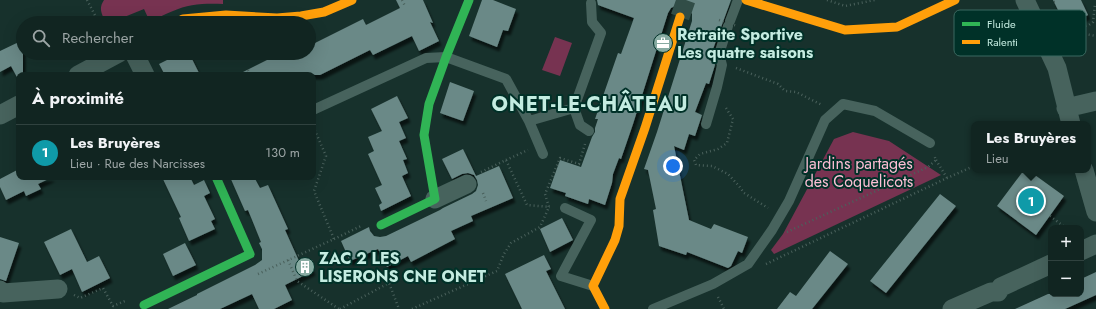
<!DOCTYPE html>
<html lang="fr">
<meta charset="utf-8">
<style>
body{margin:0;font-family:Jost,sans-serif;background:#1a2d2a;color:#f1f3f6}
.controls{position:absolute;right:12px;bottom:12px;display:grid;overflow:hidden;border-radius:8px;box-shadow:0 4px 16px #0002}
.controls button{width:36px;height:36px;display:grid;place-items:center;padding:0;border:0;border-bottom:1px solid #30423f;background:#112521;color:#f1f3f6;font:20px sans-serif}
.you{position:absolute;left:673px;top:166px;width:14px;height:14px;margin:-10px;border:3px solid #fff;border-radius:50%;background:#1a73e8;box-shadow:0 0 0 6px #1a73e833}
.badge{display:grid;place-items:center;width:26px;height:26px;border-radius:50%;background:#ea580c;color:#fff;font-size:13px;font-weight:700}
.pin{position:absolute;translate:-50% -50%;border:2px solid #fff;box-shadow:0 1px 4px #0006}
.popup{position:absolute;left:971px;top:121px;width:120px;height:52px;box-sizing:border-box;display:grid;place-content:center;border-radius:8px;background:#112521;filter:drop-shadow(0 1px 3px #0005);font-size:13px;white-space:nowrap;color:#9ca5a5}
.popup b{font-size:15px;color:#f1f3f6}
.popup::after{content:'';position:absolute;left:50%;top:100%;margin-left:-8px;border:8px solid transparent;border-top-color:#112521}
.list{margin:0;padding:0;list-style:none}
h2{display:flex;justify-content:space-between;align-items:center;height:52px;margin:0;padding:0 16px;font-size:17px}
h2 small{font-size:13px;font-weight:400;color:#9ca5a5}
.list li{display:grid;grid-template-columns:26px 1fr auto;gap:12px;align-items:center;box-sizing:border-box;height:56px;padding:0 16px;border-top:1px solid #30423f}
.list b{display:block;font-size:15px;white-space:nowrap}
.list p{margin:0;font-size:13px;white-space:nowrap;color:#9ca5a5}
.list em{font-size:13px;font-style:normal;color:#9ca5a5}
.icon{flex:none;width:22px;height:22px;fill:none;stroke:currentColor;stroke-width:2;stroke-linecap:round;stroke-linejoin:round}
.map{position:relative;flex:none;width:1096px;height:309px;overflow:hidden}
.search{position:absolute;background:#112521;box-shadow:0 4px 16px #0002;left:16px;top:16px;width:300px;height:44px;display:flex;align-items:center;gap:10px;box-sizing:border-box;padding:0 14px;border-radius:22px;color:#9ca5a5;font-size:15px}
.panel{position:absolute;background:#112521;box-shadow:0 4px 16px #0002;left:16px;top:72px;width:300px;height:108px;border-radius:8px}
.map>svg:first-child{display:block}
.green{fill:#773351}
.building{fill:#6b8987;filter:url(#shadow)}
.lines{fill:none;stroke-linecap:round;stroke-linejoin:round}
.street-tunnel{stroke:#314d47;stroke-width:19;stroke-dasharray:19 10;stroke-linecap:butt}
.path{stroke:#4a615c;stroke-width:2.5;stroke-dasharray:1 3;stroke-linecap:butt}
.lane{stroke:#47635d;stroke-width:10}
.street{stroke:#47635d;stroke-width:19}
.fast{stroke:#30b455;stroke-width:9}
.slow{stroke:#ff9f0a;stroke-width:9}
.path-bridge{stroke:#4a615c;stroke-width:2.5;stroke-dasharray:1 3;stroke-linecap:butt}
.labels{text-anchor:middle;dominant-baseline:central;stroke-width:4;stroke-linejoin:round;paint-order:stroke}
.poi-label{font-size:16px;font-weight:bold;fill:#c4ece1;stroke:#003128;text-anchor:start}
.park-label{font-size:16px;fill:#fcbed4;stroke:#003128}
.district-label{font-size:20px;font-weight:bold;letter-spacing:1px;fill:#c4ece1;stroke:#003128}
.key{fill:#003128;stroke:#3b6960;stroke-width:1}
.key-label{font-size:11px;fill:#c4ece1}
</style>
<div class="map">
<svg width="1096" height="309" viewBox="0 0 1096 309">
<defs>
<filter id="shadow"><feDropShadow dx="2.5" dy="4.5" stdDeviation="1" flood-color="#0009"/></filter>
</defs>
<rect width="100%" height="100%" fill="#17312c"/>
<path class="green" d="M104,0h119v4c-17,-1 -35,0 -50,7 -8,3 -16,7 -23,11l-6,-13 -32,13 1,1h-7c-4,-9 -8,-14 -2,-23z
M555,37l17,6 -12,33 -18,-6z
M853,132l36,9 52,34 -167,79 -3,-4 12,-16 51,-95z"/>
<path class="building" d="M396,0h27l10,23 -3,-1 9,19 -20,10 -7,-15 -39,19 -3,-5 -50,25h-83l44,-22h28v-7l54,-27 3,6 34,-17z
M482,0h11l23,9 -8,22 -5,-1 -6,17 -28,-11z
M597,0h134l-22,60 5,2 1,3 -6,19 -3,-1 -11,29 7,3 -7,21 -6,-2 -5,16 -10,-4 15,74 22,9 3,-5 34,13 -6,16 -4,-2 -7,15 -3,2 -41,-16 -1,3 -27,-9 -6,-36 3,-1 -8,-39 -4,-1 13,-37 35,-111v-7l-3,-6 -5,-3h-7l-6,3 -3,5 -35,111 -12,35 -2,-1 -6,16 -1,9 -7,22 -16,-6 -1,5 -23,-8 1,-3 -16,-5 10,-28 21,7 11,-30 3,-5v-4l3,-9h-3l23,-66 3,1 13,-36 -36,-13z
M1053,0h28l7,15 -22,11z
M23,40v35h-4v6l-8,-15 -11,6v-21z
M181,53h8l11,22h-35l-6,-11z
M450,82l24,9 -11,30 -23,-8z
M397,96l11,22 -9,4 7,16 -7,3 8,18 -4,1 5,13 -6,3 9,20 -30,15 -2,-6 3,-2 -7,-15 7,-3 -14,-31 6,-3 -6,-14 14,-6 -11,-22z
M463,149l13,27 23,-10 14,32 -42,18 2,5 -22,10 4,8 -44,23 -3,-6 -21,11 -9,-18 -28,12 -9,-20 28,-14 1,4 4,5 6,1 6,-1 54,-26 3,-2 29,-14 4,-3 2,-6 -1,-5 -3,-5 -6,-2 -6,1 -10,5 -10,-20z
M19,169v8h34l-15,7 3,5 -15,7 -2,-5 -18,9 -6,-13v-8z
M1024,170h4l36,26 -28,39 -39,-29z
M162,177h28l4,8 10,-5 6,13 -6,3 11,23 -4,2 4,8 -26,12 -10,-23 2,-1z
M230,177h24l6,11 8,-3 20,44 -3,1 14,31 8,-3 6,13 -28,14 7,15 -18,9h-15l-7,-15 -32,15h-52l29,-14v-1l58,-29 7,-5v-11l-3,-6 2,-1 -13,-32 -3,1z
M940,194l16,12 -70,87 -16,-12z
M562,218l11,22 -23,12 -10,-23z
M71,229l16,33 12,-6 11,22 -28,14 -10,-23 -12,6 -16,-33z
M0,237l19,6 -13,38 -6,-2z
M185,243l11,22 -23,11 -10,-22z
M830,251l18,13 -36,45h-35l13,-17 6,4z
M544,255l7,14 -5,2 19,38h-43l-17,-35z
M1096,272v23l-31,14h-50l33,-15h33v-15z"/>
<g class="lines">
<path class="street-tunnel" d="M680,17l6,-17"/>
<path class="path" d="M87,0l12,23
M402,0l3,6
M827,0l18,6 30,-6
M1054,2h2
M1058,28l9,2 22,-5 4,-3 2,-18
M1069,31l27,5
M736,68l42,16 7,7 11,1 26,13
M248,70l3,5
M726,108l7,11 -6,24 -9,6 -18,5 -6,6 2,5 16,1 16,8 11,12 5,7 24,15
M506,160l22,-10
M936,160l11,18
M481,172l25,-12 21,45 23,2
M483,193l3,8
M1050,216l16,12
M787,232l141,-65 8,-7 -2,-5
M334,239l27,-13
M288,260l9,21 42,28
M766,264l181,-86 27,-12
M258,274l76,-35 -20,-48 12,-35 -13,-30
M74,295l6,3 23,-10 10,18 12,-5
M718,297l6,12
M340,309l49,-26 10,26
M412,309l85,-38 7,-17 7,-11 29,-16 9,-20 -4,-13 15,-36 19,6 6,-20"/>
<path class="lane" d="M730,21l8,-21
M574,108l6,17 9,6
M313,110l113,-52 20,-1 60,22 23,42 14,33
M529,121l45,-13 27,-75 -9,-11 -1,-19
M706,124l11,-37 5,-22 -3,-11 9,-28
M565,208l26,12 -30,56 32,10
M653,309l60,-25 35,-20 24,-34 17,-29 36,-81 18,-16 32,7 55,32"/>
<path class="street" d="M1025,0l32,68 14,56
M134,53l11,22
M78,75l41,-22
M1066,108l30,-7
M0,115l19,-10
M1084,170l12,42
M435,199l32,-15
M1081,251l15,-7
M0,290l3,3 55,-4
M952,309l39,-17h7l3,-5 50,-23"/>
<path class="fast" d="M381,225l54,-26 -11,-64 5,-31 17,-47 23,-57
M144,305l106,-51 -34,-77"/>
<path class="slow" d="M746,0l99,30 52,-3 58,-27
M176,23l7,-4 43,-4 51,3 24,-2 23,-4 28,-12
M605,309l-12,-23 22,-46 4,-14 1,-27 25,-71 35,-111"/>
<path class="path-bridge" d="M719,20l18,6"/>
</g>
<defs>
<symbol id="office-disc" viewBox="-11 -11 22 22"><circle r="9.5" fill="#87aba2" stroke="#003128"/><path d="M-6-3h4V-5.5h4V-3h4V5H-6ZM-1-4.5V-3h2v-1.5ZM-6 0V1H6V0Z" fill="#fff"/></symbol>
<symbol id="building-disc" viewBox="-11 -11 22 22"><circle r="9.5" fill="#87aba2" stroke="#003128"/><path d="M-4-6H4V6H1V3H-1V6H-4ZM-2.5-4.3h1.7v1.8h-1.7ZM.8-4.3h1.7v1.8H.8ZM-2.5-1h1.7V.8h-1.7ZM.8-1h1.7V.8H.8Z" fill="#fff"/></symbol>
</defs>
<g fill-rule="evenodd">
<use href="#office-disc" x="652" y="32" width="22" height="22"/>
<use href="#building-disc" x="294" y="256" width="22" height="22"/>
</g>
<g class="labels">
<g class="poi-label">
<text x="677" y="34">Retraite Sportive<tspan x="677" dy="18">Les quatre saisons</tspan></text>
<text x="319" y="258">ZAC 2 LES<tspan x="319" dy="18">LISERONS CNE ONET</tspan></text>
</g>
<g class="park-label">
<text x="859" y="163">Jardins partagés<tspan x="859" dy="18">des Coquelicots</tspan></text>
</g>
<g class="district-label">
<text x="590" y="104">ONET-LE-CHÂTEAU</text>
</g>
</g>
<rect x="954" y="10" width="132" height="46" rx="6" class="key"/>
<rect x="962" y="22" width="18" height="4" fill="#30b455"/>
<rect x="962" y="40" width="18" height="4" fill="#ff9f0a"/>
<g class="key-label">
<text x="987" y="28">Fluide</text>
<text x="987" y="46">Ralenti</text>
</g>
</svg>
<div class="controls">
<button>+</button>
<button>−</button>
</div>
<div class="you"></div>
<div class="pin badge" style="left:1031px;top:201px;background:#0f9aa8">1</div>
<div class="popup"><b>Les Bruyères</b>Lieu</div>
<div class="search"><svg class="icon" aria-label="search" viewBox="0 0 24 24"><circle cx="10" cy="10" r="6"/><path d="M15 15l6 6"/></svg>Rechercher</div>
<section class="panel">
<h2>À proximité<small></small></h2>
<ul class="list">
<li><span class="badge" style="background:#0f9aa8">1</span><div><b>Les Bruyères</b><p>Lieu · Rue des Narcisses</p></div><em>130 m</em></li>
</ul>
</section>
</div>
